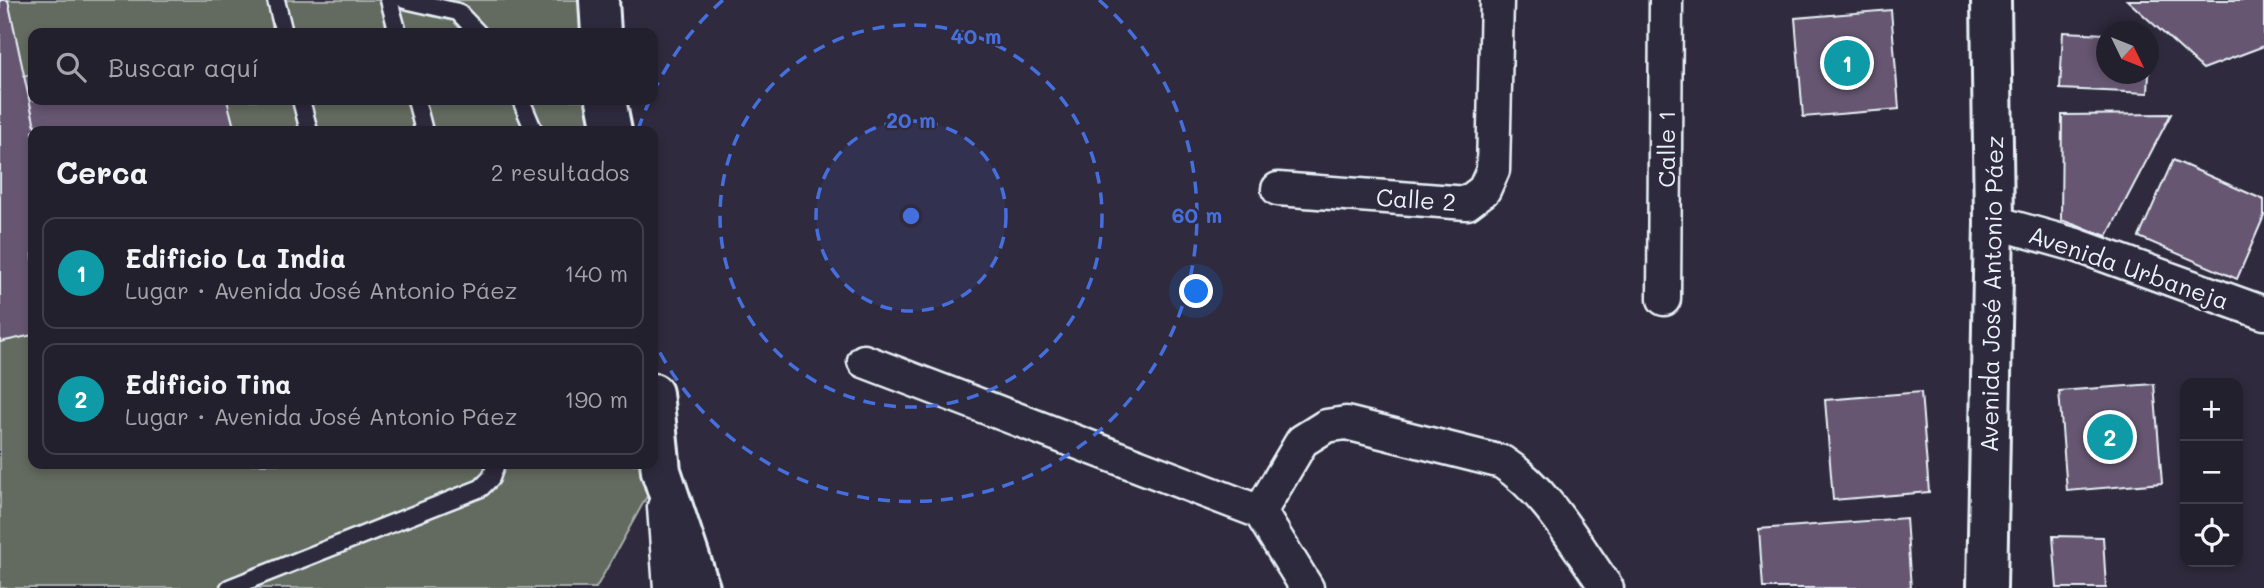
<!DOCTYPE html>
<html lang="es">
<meta charset="utf-8">
<style>
body{margin:0;font-family:Mali,sans-serif;background:#2f2d3a;color:#f1f3f6}
.controls{position:absolute;right:21px;bottom:21px;display:grid;overflow:hidden;border-radius:14px;box-shadow:0 4px 10px #0003}
.controls button{width:63px;height:63px;display:grid;place-items:center;padding:0;border:0;border-bottom:2px solid #403e4a;background:#23202e;color:#f1f3f6;font:35px sans-serif}
.compass{position:absolute;left:2096px;top:21px;width:63px;height:63px;border-radius:50%;background:#23202e;box-shadow:0 4px 10px #0003;rotate:133deg}
.you{position:absolute;left:1197px;top:292px;width:24px;height:24px;margin:-18px;border:5px solid #fff;border-radius:50%;background:#1a73e8;box-shadow:0 0 0 10px #1a73e833}
.badge{display:grid;place-items:center;width:46px;height:46px;border-radius:50%;background:#d93025;color:#fff;font-size:23px;font-weight:700}
.pin{position:absolute;translate:-50% -50%;border:4px solid #fff;box-shadow:0 2px 7px #0006}
.list{margin:0;padding:0;list-style:none}
h2{display:flex;justify-content:space-between;align-items:center;height:91px;margin:0;padding:0 28px;font-size:30px}
h2 small{font-size:23px;font-weight:400;color:#a3a3aa}
.list li{display:grid;grid-template-columns:46px 1fr auto;gap:21px;align-items:center;box-sizing:border-box;height:112px;margin:0 14px 14px;padding:0 14px;border:2px solid #403e4a;border-radius:14px}
.list b{display:block;font-size:26px;white-space:nowrap}
.list p{margin:0;font-size:23px;white-space:nowrap;color:#a3a3aa}
.list em{font-size:23px;font-style:normal;color:#a3a3aa}
.icon{flex:none;width:38px;height:38px;fill:none;stroke:currentColor;stroke-width:2;stroke-linecap:round;stroke-linejoin:round}
.map{position:relative;flex:none;width:2264px;height:588px;overflow:hidden}
.search{position:absolute;background:#23202e;box-shadow:0 4px 10px #0003;left:28px;top:28px;width:630px;height:77px;display:flex;align-items:center;gap:18px;box-sizing:border-box;padding:0 24px;border-radius:14px;color:#a3a3aa;font-size:26px}
.panel{position:absolute;background:#23202e;box-shadow:0 4px 10px #0003;left:28px;top:126px;width:630px;height:343px;border-radius:14px}
.map>svg:first-child{display:block}
.green{fill:#646b5e;stroke:#a6aeab;stroke-width:2}
.building{fill:#665671;stroke:#e8f1f8;stroke-width:2}
.lines{fill:none;stroke-linecap:round;stroke-linejoin:round}
.service-casing{stroke:#e8f1f8;stroke-width:21}
.minor-casing{stroke:#e8f1f8;stroke-width:37}
.tertiary-casing{stroke:#e8f1f8;stroke-width:44}
.secondary-casing{stroke:#e8f1f8;stroke-width:44}
.service{stroke:#2f2a3d;stroke-width:16}
.minor{stroke:#2f2a3d;stroke-width:32}
.tertiary{stroke:#2f2a3d;stroke-width:38}
.secondary{stroke:#2f2a3d;stroke-width:38}
.ring{fill:none;stroke:#466fde;stroke-width:3.5;stroke-dasharray:12 9}
.labels{text-anchor:middle;dominant-baseline:central;stroke-width:5;stroke-linejoin:round;paint-order:stroke}
.street-label{font-size:24px;fill:#e8f1f8;stroke:#2f2a3d}
.centre{fill:#466fde;stroke:#2f2a3d;stroke-width:3.5}
.ring-label{font-size:21px;text-anchor:middle;font-weight:bold;fill:#466fde;stroke:#2f2a3d;stroke-width:5;stroke-linejoin:round;paint-order:stroke}
</style>
<div class="map">
<svg width="2264" height="588" viewBox="0 0 2264 588">
<rect width="100%" height="100%" fill="#2f2a3d"/>
<filter id="ink" filterUnits="userSpaceOnUse"><feTurbulence type="fractalNoise" baseFrequency=".0143" numOctaves="2"/><feDisplacementMap in="SourceGraphic" scale="14" xChannelSelector="R" yChannelSelector="G"/><feConvolveMatrix kernelMatrix="1 2 1 2 8 2 1 2 1" color-interpolation-filters="sRGB"/></filter>
<g filter="url(#ink)">
<path class="green" d="M0,0h602v33h-569v67h573l6,31h-579v333h620l8,7 -65,117h-596z"/>
<path class="building" d="M0,0h8l28,131h-3v204l-33,7z
M2127,0h137v46l-61,23z
M1891,10l8,99 -96,8 -8,-99z
M2063,32l43,2v40h42v-38h3l-3,57 -88,-4z
M33,74v26h194l8,31h-199l-12,-55z
M2171,114l-64,122 -46,-16 1,-105z
M2173,160l91,40v16l-27,63 -98,-42z
M2154,384l8,99 -95,8 -8,-100z
M1921,392l8,100 -96,8 -8,-100z
M1906,518l5,70h-148l-4,-59z
M2053,536l50,1 3,51h-49z"/>
<g class="lines">
<defs>
<path id="service" d="M276,0l8,33
M389,0l9,33
M405,0l53,12 20,21
M301,100l8,31
M416,100l8,31
M521,100l13,31
M229,588l252,-100 10,-10 5,-14"/>
<path id="minor" d="M1278,189l189,14 17,-13 9,-20 4,-170
M1994,222l82,23 188,68
M1664,299l2,-299
M864,361l396,151 47,76
M664,507l6,81
M1260,512l42,-71 24,-15 20,-3 156,39c46,30 73,82 105,126"/>
<path id="tertiary" d="M599,0l2,33
M606,100l6,31
M653,393l8,78 39,117"/>
<path id="secondary" d="M1987,588l7,-366 -3,-222"/>
</defs>
<use href="#service" class="service-casing"/>
<use href="#minor" class="minor-casing"/>
<use href="#tertiary" class="tertiary-casing"/>
<use href="#secondary" class="secondary-casing"/>
<use href="#service" class="service"/>
<use href="#minor" class="minor"/>
<use href="#tertiary" class="tertiary"/>
<use href="#secondary" class="secondary"/>
</g>
</g>
<circle cx="911" cy="216" r="95" fill="#466fde" fill-opacity=".12"/>
<g class="ring">
<circle cx="911" cy="216" r="95"/>
<circle cx="911" cy="216" r="191"/>
<path d="M638 130A286 286 0 0 1 649 102M653 93A286 286 0 0 1 723 0M1099 0A286 286 0 1 1 653 339"/>
</g>
<g class="labels">
<g class="street-label">
<text transform="translate(1665 149) rotate(-90)">Calle 1</text>
<text transform="translate(1416 199) rotate(4)">Calle 2</text>
<text transform="translate(2129 267) rotate(19)">Avenida Urbaneja</text>
<text transform="translate(1991 294) rotate(-89)">Avenida José Antonio Páez</text>
</g>
</g>
<circle cx="911" cy="216" r="10" class="centre"/>
<g class="ring-label">
<text x="976" y="44">40 m</text>
<text x="911" y="128">20 m</text>
<text x="1197" y="223">60 m</text>
</g>
</svg>
<div class="controls">
<button>+</button>
<button>−</button>
<button><svg class="icon" aria-label="locate" viewBox="0 0 24 24"><circle cx="12" cy="12" r="6"/><path d="M12 2v4M12 18v4M2 12h4M18 12h4"/></svg></button>
</div>
<svg class="compass" viewBox="-18 -18 36 36"><path d="M0-13l5 13h-10z" fill="#e53935"/><path d="M0 13l5-13h-10z" fill="#a3a3aa"/></svg>
<div class="you"></div>
<div class="pin badge" style="left:1847px;top:63px;background:#0f9aa8">1</div>
<div class="pin badge" style="left:2110px;top:437px;background:#0f9aa8">2</div>
<div class="search"><svg class="icon" aria-label="search" viewBox="0 0 24 24"><circle cx="10" cy="10" r="6"/><path d="M15 15l6 6"/></svg>Buscar aquí</div>
<section class="panel">
<h2>Cerca<small>2 resultados</small></h2>
<ul class="list">
<li><span class="badge" style="background:#0f9aa8">1</span><div><b>Edificio La India</b><p>Lugar · Avenida José Antonio Páez</p></div><em>140 m</em></li>
<li><span class="badge" style="background:#0f9aa8">2</span><div><b>Edificio Tina</b><p>Lugar · Avenida José Antonio Páez</p></div><em>190 m</em></li>
</ul>
</section>
</div>
